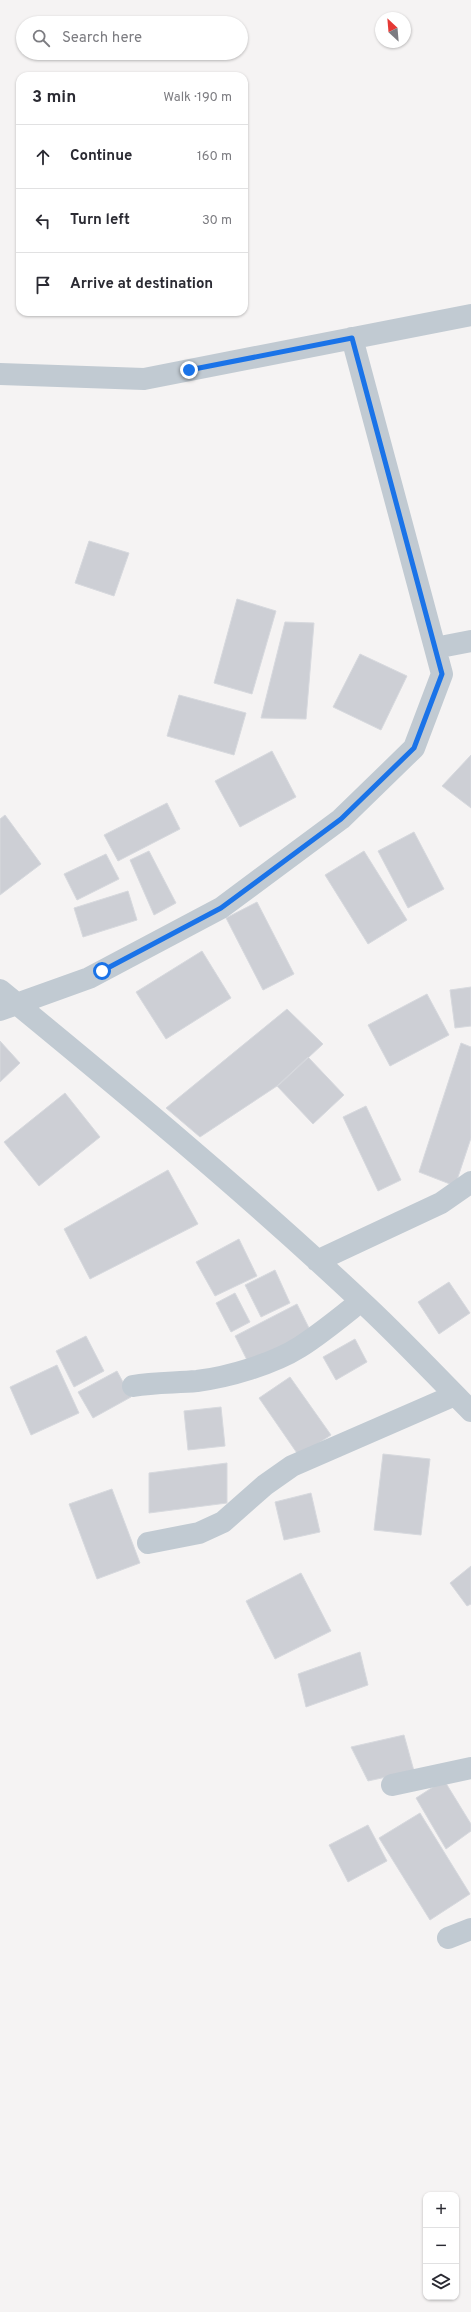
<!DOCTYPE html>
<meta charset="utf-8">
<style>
body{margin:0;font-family:Overpass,sans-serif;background:#f7f7f7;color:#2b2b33}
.controls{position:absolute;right:12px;bottom:12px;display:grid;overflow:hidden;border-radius:8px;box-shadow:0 1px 3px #0004}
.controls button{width:36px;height:36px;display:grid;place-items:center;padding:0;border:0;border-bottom:1px solid #e1e1e2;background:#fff;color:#2b2b33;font:20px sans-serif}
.compass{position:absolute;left:375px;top:12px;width:36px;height:36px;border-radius:50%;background:#fff;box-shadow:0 1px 3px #0004;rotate:334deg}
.stop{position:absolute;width:12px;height:12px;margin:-9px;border:3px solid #1a73e8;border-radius:50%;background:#fff}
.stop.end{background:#1a73e8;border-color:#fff;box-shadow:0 1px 4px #0008}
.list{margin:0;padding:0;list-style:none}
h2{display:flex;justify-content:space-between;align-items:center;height:52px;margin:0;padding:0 16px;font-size:17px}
h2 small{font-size:13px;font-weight:400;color:#7c7c81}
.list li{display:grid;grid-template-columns:26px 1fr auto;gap:12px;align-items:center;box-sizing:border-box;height:64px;padding:0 16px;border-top:1px solid #e1e1e2}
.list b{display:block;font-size:15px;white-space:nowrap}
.list em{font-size:13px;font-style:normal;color:#7c7c81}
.icon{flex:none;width:22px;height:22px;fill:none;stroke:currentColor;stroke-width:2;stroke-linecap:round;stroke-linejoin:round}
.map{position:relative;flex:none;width:471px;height:2312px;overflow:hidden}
.search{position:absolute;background:#fff;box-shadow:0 1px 3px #0004;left:16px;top:16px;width:232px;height:44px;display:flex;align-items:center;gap:10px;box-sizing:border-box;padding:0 14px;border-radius:22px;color:#7c7c81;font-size:15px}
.panel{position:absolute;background:#fff;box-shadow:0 1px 3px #0004;left:16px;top:72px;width:232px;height:244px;border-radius:12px}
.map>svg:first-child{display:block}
.building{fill:#cdcfd5;stroke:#d7d9de}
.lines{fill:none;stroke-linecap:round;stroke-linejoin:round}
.minor{stroke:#c1cad2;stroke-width:22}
.route{stroke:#1a73e8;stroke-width:5}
</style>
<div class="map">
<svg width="471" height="2312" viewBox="0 0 471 2312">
<rect width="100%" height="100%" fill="#f5f3f3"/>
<path class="building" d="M89,541l40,12 -15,43 -39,-13z
M237,599l39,12 -24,83 -38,-11z
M285,622l29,1 -8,96 -45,-1z
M360,654l47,22 -26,54 -48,-23z
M179,695l67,18 -12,42 -67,-19z
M272,751l24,46 -56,30 -25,-46z
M471,755v53l-29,-22z
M167,803l13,26 -62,32 -14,-26z
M5,815l36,49 -41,31v-76z
M414,832l30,57 -36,19 -30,-57z
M149,851l27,52 -22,12 -24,-55z
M364,851l43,69 -39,24 -43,-69z
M106,854l13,25 -42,21 -13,-26z
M128,891l9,29 -54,17 -9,-29z
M257,902l37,72 -31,16 -37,-72z
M202,951l29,47 -65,41 -30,-47z
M471,987v39l-16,2 -5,-38z
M427,994l22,41 -59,31 -22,-41z
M287,1009l36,35 -43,40 -80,53 -34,-29z
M0,1041l20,22 -20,19z
M461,1043l10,4v91l-16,48 -36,-14z
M308,1057l36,38 -31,29 -36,-38z
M65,1093l35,44 -61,49 -35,-44z
M366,1106l35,74 -23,11 -35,-74z
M168,1170l30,54 -108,55 -26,-50z
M239,1239l18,37 -42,20 -19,-34z
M275,1270l15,33 -29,14 -16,-32z
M449,1282l21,31 -31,21 -21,-32z
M235,1293l15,29 -19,10 -15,-29z
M297,1304l14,28 -62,32 -14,-28z
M86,1336l18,35 -30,16 -18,-36z
M355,1339l12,23 -31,18 -13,-23z
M57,1365l22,48 -48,22 -21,-48z
M117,1371l14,26 -38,21 -15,-26z
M290,1377l41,58 -32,21 -40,-58z
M221,1407l4,39 -37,4 -4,-39z
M383,1454l47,5 -9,76 -47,-5z
M227,1463v40l-78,10v-40z
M112,1489l28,74 -43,16 -28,-75z
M311,1493l9,39 -36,8 -9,-38z
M471,1566v38l-4,2 -17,-23z
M301,1573l30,58 -56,28 -29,-58z
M360,1652l8,33 -62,22 -8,-33z
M404,1735l10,36 -46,10 -17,-34z
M444,1780l27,44v7l-25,18 -30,-51z
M420,1813l50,81 -40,26 -51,-82z
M368,1825l19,36 -39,21 -19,-37z"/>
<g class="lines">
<path class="minor" d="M0,374l144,5 327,-64
M435,648l36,-7
M0,990c123,101 245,202 361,311 38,35 73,73 110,110
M0,1010l89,-32 132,-70 120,-89 73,-71 28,-74 -90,-336
M317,1261l124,-58 30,-21
M133,1386c21,-4 42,-3 64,-5 32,-4 76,-17 103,-34 22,-14 41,-30 61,-46
M148,1543l51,-10 24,-11 42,-37 27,-19 163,-71
M392,1785l79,-17
M448,1938l23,-9"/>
</g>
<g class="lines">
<path class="route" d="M102,971l119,-63 120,-89 73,-71 28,-74 -90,-336 -163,32"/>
</g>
</svg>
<div class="controls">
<button>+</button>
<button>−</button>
<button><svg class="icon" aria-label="layers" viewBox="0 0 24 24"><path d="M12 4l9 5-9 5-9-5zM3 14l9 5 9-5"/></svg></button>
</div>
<svg class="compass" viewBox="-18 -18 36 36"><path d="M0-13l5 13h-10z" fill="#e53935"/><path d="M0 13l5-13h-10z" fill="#7c7c81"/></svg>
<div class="stop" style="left:102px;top:971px"></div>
<div class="stop end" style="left:189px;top:370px"></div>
<div class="search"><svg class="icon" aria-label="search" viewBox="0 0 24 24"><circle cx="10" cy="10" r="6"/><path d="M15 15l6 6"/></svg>Search here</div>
<section class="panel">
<h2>3 min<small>Walk · 190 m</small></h2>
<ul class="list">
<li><svg class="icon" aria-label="ahead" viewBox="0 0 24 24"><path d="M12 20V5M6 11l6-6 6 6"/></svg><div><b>Continue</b></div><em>160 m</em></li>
<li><svg class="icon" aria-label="left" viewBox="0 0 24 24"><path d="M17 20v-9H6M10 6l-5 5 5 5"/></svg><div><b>Turn left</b></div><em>30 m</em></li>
<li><svg class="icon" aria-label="arrive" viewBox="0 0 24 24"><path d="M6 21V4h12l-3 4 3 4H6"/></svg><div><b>Arrive at destination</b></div></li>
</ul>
</section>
</div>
